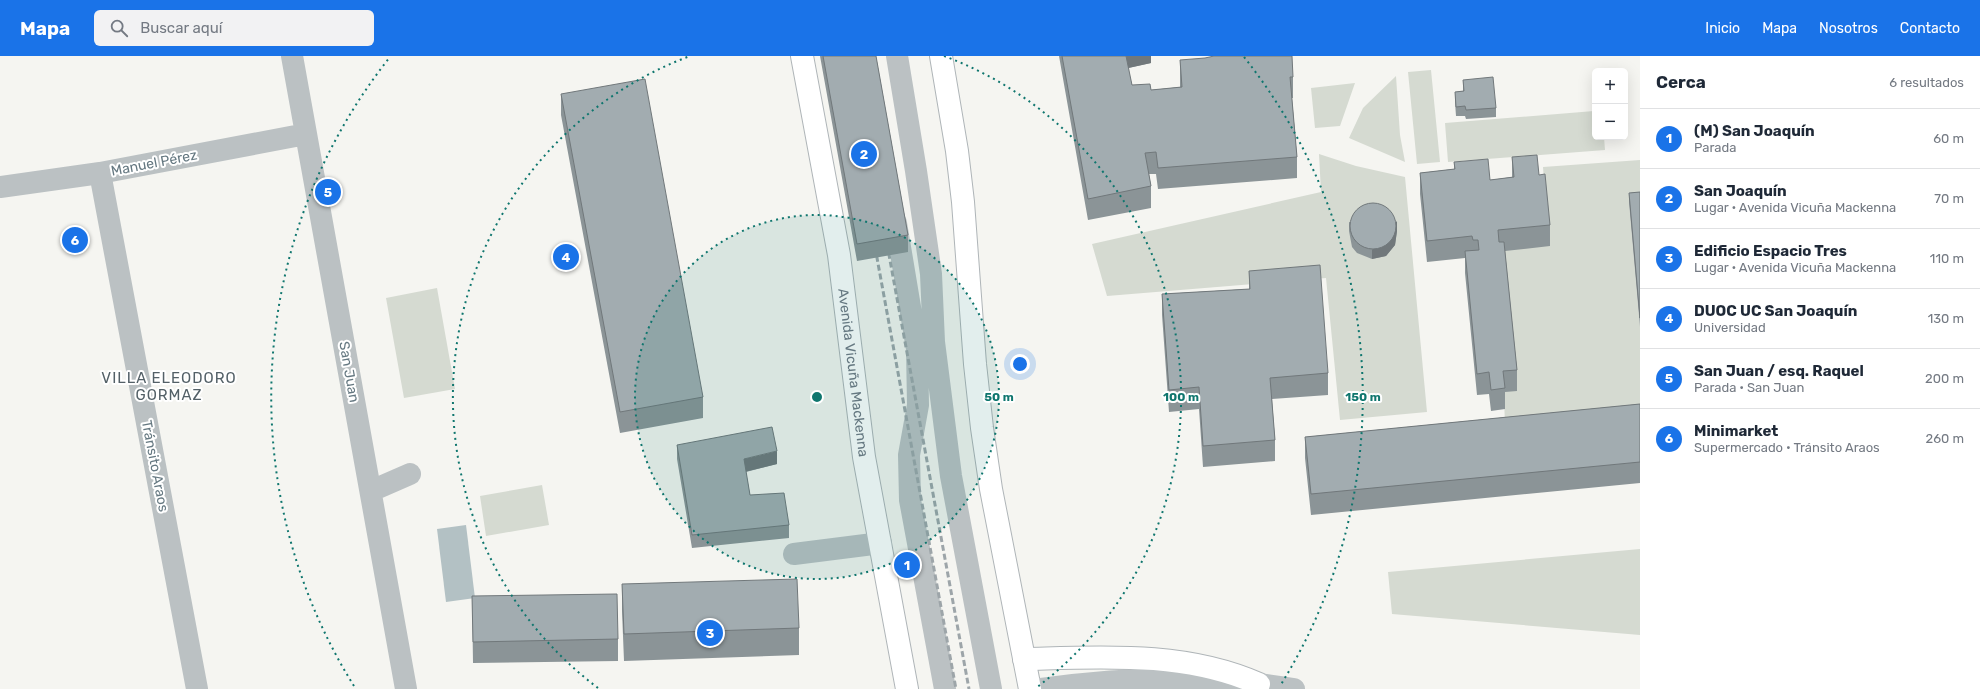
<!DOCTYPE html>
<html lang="es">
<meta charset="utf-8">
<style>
body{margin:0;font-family:Rubik,sans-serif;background:#f2f2f3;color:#1f2937}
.controls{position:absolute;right:12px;top:12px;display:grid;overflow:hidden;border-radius:6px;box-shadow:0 4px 16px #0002}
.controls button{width:36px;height:36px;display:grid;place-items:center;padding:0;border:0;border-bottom:1px solid #e0e1e3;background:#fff;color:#1f2937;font:20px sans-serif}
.you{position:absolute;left:1020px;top:308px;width:14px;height:14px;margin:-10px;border:3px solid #fff;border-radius:50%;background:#1a73e8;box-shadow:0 0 0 6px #1a73e833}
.badge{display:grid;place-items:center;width:26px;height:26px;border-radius:50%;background:#1a73e8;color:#fff;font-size:13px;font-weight:700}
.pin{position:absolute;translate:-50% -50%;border:2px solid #fff;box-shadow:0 1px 4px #0006}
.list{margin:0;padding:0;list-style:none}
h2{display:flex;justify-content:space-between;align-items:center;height:52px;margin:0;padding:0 16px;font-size:17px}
h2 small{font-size:13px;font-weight:400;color:#747a83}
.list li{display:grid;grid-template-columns:26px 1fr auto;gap:12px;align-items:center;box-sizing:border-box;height:60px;padding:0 16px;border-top:1px solid #e0e1e3}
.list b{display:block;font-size:15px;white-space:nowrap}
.list p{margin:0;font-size:13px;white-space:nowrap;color:#747a83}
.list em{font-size:13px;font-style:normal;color:#747a83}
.icon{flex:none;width:22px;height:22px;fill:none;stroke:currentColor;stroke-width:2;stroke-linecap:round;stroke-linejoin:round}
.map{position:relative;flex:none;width:1640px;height:633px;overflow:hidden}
header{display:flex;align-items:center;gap:24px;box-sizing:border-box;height:56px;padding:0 20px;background:#1a73e8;color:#fff}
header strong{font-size:19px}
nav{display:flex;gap:22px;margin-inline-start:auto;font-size:14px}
.search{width:280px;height:36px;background:#f2f2f3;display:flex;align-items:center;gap:10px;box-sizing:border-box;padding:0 14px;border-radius:6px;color:#747a83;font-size:15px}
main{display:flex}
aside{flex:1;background:#fff}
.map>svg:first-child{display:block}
.green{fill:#d5dad1}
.water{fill:#b3c1c4}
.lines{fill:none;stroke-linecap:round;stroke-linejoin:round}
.major-casing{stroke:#afb5b8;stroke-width:24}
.minor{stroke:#bbc1c3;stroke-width:22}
.major{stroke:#fff;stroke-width:22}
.rail{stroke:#9da5a9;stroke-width:3;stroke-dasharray:6 3;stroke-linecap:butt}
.wall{fill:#8b9497}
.shaded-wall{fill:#71787b}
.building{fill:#a2acb0;stroke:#71787b}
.ring{fill:none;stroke:#0f766e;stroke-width:2;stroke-dasharray:2 4}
.labels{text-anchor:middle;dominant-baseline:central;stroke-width:4;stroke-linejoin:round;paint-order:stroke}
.street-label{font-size:14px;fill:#657881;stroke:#fff}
.neighbourhood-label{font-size:15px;letter-spacing:1px;fill:#536067;stroke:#fff}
.centre{fill:#0f766e;stroke:#fff;stroke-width:2}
.ring-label{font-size:12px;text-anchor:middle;font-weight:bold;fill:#0f766e;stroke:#fff;stroke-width:4;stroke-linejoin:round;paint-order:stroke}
</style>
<header>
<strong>Mapa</strong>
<div class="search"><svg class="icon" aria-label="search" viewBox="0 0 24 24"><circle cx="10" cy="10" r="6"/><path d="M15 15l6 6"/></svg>Buscar aquí</div>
<nav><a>Inicio</a><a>Mapa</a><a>Nosotros</a><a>Contacto</a></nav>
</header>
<main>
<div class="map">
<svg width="1640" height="633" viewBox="0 0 1640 633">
<rect width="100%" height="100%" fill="#f5f5f1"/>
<path class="green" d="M1431,14l9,92 -23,2 -9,-92z
M1396,20l4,59 5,27 -56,-24 14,-30z
M1355,27l-15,43 -25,2 -4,-40z
M1594,55l1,26h9l1,13 -157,12 -3,-39z
M1319,98l37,12 49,11 22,235 -87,8 -14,-142 -219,18 -15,-52 229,-52z
M1640,104v39l-11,3 11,125v84l-135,13 -7,-172 47,-56 -2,-29z
M437,232l18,101 -51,9 -18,-100z
M542,429l7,40 -63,11 -6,-40z
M1640,493v86l-248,-21 -4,-42z"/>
<path class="water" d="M466,469l9,73 -29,4 -9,-73z"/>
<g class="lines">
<defs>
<g id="major">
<path id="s1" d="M802,0l37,199 25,202 43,232"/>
<path d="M941,0l16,95 6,51 12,162 7,64 9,61 39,200"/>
<path d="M1024,603c79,-2 161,-8 235,25"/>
</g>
</defs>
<use href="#major" class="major-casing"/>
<path class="minor" d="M292,0l114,633
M897,0l19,115 15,103 3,68 17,134 40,213
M100,117l97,516
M0,131l100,-14 206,-39
M896,167l21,126 1,56 -9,50 1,45 35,189
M371,435l39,-17
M794,498l87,-11
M1041,633c57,-8 117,-12 174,-9 26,1 53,5 79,9"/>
<use href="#major" class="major"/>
<path class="rail" d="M887,188l82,445
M875,191l81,442"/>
</g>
<path class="wall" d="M820,0h56l32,179v17l-51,9z
M1059,0h92v7l-23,5 4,17 19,5 29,-3v-27l113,17v21h-1l5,59v21l-139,11 -2,-15h-7l2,12v22l-63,12z
M1463,24l33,28v9l-30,2 -1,-3h-9l-1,-14v-10l8,-1z
M561,38l142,303v21l-83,15 -59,-318z
M1512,101l27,18 11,50v21l-45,5 12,119v21l-12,1v17l-14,2 -2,-17 -12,1 -12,-122v-15l-38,4 -7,-68v-21l34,-4v-7l36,18 22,-3z
M1640,136v135l-11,-125v-9z
M1349,166l48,9 -2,14 -9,11 -14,3 -15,-6 -5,-6 -3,-16z
M1249,215l79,102v22l-56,4 3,41v21l-72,6 -4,-58 -30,3 -7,-97v-21l87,-5z
M1640,348v79l-329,32 -6,-57v-21z
M677,389l100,19 -31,8 4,23 39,30v13l-97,10 -15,-89z
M622,528l177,44v27l-175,6 -2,-50z
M472,540l146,43v22l-145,2z"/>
<path class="shaded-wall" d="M1124,0h27v7l-27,6z
M1397,165v10l-2,14 -9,11 -14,3v-9z
M777,395v13l-33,8v-13z"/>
<path class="building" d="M823,0h53l32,179 -51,9z
M1062,0h64l6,29 18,-1 1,6 31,-3 -2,-27 25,-2 9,-2h78l1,21h-3l7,80 -139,11 -2,-16 -11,1 6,33 -63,13z
M1493,21l3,31 -30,2 -1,-4 -9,1 -1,-15 9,-1 -1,-11z
M645,23l58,318 -83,15 -59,-318z
M1537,99l2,20 6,-1 5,51 -52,5 1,12h5l13,128 -14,1 2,17 -14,2 -2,-18 -12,2 -12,-123 14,-1 -1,-10h-5l-1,-4 -45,5 -7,-68 35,-4 -1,-7 34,-3 2,21 24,-3 -2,-20z
M1640,136v126l-11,-125z
M1350 170a23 23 0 1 1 46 0a23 23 0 1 1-46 0Z
M1320,209l8,108 -58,5 5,62 -72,6 -4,-59 -30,3 -7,-96 88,-5 -1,-18z
M1640,348v58l-329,32 -6,-57z
M772,371l5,24 -33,8 6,36 34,-2 5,32 -97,10 -15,-90z
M797,523l2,49 -175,6 -2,-50z
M617,538l1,45 -145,3 -1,-46z"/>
<circle cx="817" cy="341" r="182" fill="#0f766e" fill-opacity=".12"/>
<g class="ring">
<circle cx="817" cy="341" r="182"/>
<path d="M598 632A364 364 0 0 1 690 0M944 0A364 364 0 0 1 1036 632"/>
<path d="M354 630A546 546 0 0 1 390 1M1244 1A546 546 0 0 1 1280 630"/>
</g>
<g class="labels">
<g class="street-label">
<text transform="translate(154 107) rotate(-11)">Manuel Pérez</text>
<text transform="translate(349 316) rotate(80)">San Juan</text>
<text stroke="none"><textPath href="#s1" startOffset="321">Avenida Vicuña Mackenna</textPath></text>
<text transform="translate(155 410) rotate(79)">Tránsito Araos</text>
</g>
<g class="neighbourhood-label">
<text x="169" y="322">VILLA ELEODORO<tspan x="169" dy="17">GORMAZ</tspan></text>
</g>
</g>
<circle cx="817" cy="341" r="6" class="centre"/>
<g class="ring-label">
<text x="999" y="345">50 m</text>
<text x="1181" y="345">100 m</text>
<text x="1363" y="345">150 m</text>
</g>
</svg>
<div class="controls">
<button>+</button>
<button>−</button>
</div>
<div class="you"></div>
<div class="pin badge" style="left:907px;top:509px">1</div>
<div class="pin badge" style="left:864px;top:98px">2</div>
<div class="pin badge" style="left:710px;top:577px">3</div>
<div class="pin badge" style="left:566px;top:201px">4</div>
<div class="pin badge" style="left:328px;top:136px">5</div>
<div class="pin badge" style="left:75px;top:184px">6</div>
</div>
<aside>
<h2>Cerca<small>6 resultados</small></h2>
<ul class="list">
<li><span class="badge">1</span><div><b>(M) San Joaquín</b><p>Parada</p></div><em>60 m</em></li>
<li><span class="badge">2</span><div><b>San Joaquín</b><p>Lugar · Avenida Vicuña Mackenna</p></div><em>70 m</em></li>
<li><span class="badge">3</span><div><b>Edificio Espacio Tres</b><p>Lugar · Avenida Vicuña Mackenna</p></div><em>110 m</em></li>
<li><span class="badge">4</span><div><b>DUOC UC San Joaquín</b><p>Universidad</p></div><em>130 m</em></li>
<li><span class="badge">5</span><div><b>San Juan / esq. Raquel</b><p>Parada · San Juan</p></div><em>200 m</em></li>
<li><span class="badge">6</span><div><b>Minimarket</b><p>Supermercado · Tránsito Araos</p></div><em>260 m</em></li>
</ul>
</aside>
</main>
